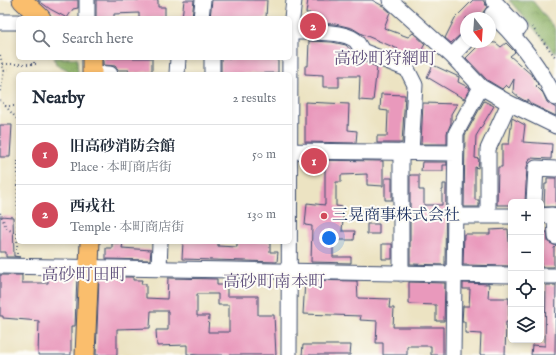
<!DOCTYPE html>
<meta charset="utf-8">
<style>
body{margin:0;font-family:"IM FELL English","Noto Serif JP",serif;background:#f6f6f7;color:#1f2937}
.controls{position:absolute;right:12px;bottom:12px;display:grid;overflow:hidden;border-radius:6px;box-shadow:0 2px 6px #0003}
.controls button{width:36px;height:36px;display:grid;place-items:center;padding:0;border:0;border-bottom:1px solid #e0e1e3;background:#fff;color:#1f2937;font:20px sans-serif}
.compass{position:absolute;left:460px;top:12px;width:36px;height:36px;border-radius:50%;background:#fff;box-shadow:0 2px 6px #0003;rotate:163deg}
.you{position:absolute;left:329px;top:238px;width:14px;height:14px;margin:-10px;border:3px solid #fff;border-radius:50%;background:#1a73e8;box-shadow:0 0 0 6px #1a73e833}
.badge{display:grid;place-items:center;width:26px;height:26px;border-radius:50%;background:#d1495b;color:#fff;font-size:13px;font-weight:700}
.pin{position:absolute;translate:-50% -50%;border:2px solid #fff;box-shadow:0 1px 4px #0006}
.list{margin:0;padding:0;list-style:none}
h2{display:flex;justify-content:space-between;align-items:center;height:52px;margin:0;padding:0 16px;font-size:17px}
h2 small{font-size:13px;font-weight:400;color:#747a83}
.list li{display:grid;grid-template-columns:26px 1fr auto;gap:12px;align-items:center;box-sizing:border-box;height:60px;padding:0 16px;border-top:1px solid #e0e1e3}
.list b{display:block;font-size:15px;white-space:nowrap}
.list p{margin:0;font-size:13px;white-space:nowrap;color:#747a83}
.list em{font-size:13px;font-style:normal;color:#747a83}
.icon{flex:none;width:22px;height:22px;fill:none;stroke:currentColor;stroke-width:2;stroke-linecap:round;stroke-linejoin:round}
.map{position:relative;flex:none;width:556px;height:355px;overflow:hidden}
.search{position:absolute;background:#fff;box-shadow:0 2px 6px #0003;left:16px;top:16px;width:276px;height:44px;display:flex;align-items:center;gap:10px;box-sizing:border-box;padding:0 14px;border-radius:6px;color:#747a83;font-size:15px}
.panel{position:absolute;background:#fff;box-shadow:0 2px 6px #0003;left:16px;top:72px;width:276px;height:172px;border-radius:6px}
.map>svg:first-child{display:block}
.forest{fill:url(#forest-crowns);stroke:#547062}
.building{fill:#e999bc;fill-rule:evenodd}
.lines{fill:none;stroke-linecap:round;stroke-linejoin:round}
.minor-casing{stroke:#3a4a6d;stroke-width:17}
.major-casing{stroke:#3a4a6d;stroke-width:21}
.path{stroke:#3a4a6d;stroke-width:2;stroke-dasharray:1 3;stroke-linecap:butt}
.minor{stroke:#fff;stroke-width:15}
.major{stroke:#fabe6d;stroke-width:19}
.poi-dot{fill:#d1495b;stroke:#fdfcf7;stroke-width:1.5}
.labels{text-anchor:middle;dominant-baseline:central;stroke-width:4;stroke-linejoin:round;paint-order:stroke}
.poi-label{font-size:16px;fill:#1b2f5e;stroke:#fdfcf7;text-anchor:start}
.neighbourhood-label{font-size:17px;fill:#63547f;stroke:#fdfcf7}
</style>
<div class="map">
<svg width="556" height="355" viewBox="0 0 556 355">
<defs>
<pattern id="forest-crowns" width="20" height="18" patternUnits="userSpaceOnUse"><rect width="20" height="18" fill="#8cb065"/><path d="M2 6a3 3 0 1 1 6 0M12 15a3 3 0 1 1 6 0" fill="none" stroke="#729056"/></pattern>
</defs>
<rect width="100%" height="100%" fill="#fdfcf7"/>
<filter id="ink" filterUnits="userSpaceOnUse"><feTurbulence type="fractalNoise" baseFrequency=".025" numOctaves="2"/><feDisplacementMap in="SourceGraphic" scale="8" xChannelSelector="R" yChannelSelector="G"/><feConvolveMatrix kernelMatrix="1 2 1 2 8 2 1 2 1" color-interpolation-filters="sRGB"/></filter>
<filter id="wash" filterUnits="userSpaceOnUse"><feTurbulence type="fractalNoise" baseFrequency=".012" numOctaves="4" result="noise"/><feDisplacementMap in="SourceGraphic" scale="16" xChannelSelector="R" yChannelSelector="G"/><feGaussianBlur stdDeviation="0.9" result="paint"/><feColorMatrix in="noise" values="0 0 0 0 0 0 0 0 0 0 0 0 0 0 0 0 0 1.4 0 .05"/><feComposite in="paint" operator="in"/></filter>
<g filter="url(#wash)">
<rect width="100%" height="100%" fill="#ece3c2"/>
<path class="forest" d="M509,0h23l24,30v24z
M54,58h23l1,16h-8l-2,-4 -12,-6z"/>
<g id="blocks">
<path class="building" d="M38,0h40v8l-5,1 -6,9 -17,-9z
M96,0h62v7h7v11h-26v-5l-25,1v4h-18z
M184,0h10l-2,18h-10z
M212,0h55l-1,18h-56z
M308,0h64l11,6 7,6 -6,16 24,9 5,-4 12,11 -11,20 -19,-10 3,-5 -36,-15 -10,-6 -17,-4 -25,-1v-10h-4z
M473,0h10l4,7 -8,11h-13v14l-6,3 -9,8 -6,-5 10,-20z
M309,41l23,1 14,3 12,14 19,8 -4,34 -14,-1 1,-24h-21v11h-16v-12l-18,-1v-8h3z
M482,42l14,1 5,4 5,-4 9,9 -5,4 23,20 5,8 -2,2 7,7 4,9 9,6v8l-25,-12 -4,-5v3l-7,-4 -7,-6 1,-13 -5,9 -3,-3 -4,4 -15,-9 -21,-22z
M103,58h49v13l-23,3v-4h-11l-3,-4 -12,-1z
M221,58h57v15l-57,1z
M433,65l26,12 -1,5 12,6 -6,11 -37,-22z
M381,94l24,1 -3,48h-25v-7h10l1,-25 -8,-1z
M484,101l10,5 -18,30 -1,22 4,1 -1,9 -3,-1v33h4v7h-15l1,-72z
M305,102l44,2 -1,26 9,1 -1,12 -51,-1z
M423,103l34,1 -6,10v9l-4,10v11h-26z
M512,118l13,7 -2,17 29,2 -1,15 -21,-1 -3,9 -2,35h-15v3h-13l1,-38h4v-23h7z
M0,125h12l-2,32h-10z
M305,160l78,1v25l-16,-1v-11l-26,1v7h-5v24l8,1 -2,24h13l-1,9h-21v17h18v6l-40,-1 1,-36 -7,-1 2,-22 18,2v-37h-20z
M422,162h25v3h-4v6h-22z
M410,175h9v15h5v15h18v-15h1v-6h3l-1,81 -35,-1z
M385,178h7v22h-7z
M547,178h9v29h-12l1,-23h2z
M0,216l13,1 1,39 6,1h-14v-5h-6z
M367,224h12v10h-12z
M508,229l3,37 -48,-1 1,-31h26v-4z
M542,232h5l1,10 8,4 -2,2v19h-13z
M183,242h35v4l19,1v-5h33v10h8l-1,10 -95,-3z
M112,243h11l-1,5 29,2 -1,10 -44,-1v-11h6z
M382,244h10v15h-10z
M0,275h22v8h26v-7h29l-2,50h-4v29h-33l1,-34 -36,-3v-2h-3z
M99,277h34v3h9l-1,4h5v14l21,1 1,-21 49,1v6h10v11h31v19h16l2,40h-77l-12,-1v-9l-30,1 -1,-16h12v-19h-17l-1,17 -33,1v26h-21zM197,294h21v11h11v27h-21l1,-16h-12z
M305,280l52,1 1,17 32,1 -1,9h5l-1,19h50v28h-12v-9h-24v9h-24v-12h-7l1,-22 -17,-1 1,-4 -58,-2z
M409,282l36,1 -1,38h-8v-16l-27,-1z
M463,283l26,1 -1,14h21v24h-3l-1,33h-25l1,-21 -16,-1v-11h-3l1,-16h6l1,-17h-7z
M546,285h10l-1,70h-24l1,-10 13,1z
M303,345h48l-1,10h-48z"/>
</g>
</g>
<g filter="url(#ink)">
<use href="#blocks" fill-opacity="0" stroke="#3a4a6d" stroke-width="1"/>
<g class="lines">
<defs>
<path id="minor" d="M87,0v18
M390,0l62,56 29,31 28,16 47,23
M493,0l26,28
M492,14c25,24 48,52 63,84
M201,18l2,-18
M0,22h18
M291,32c15,0 52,-2 64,8 3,3 5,7 7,11l45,18 8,16 -4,67
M452,56l14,-15
M92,73l18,1
M177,74l1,-16
M212,74v-16
M290,151l166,2
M534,202l2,-34 20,1
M488,215v-66l21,-46
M455,216h56
M541,216l11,-1 3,4 1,18
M0,266l511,9
M159,269l1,-27
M401,274v-122
M541,276h15
M289,355l1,-319 4,-36
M453,355l3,-222 25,-46"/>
<path id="major" d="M22,0l19,18
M92,58v16
M85,355l5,-113"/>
</defs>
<use href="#minor" class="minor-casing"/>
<use href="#major" class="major-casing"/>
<path class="path" d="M313,15v-3
M532,27l24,31
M0,55l4,16 -4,23
M34,58v6
M3,64h34
M4,71l7,-1
M0,100l18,20
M5,106h13
M0,213l6,14 10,8
M17,254l1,-93"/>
<use href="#minor" class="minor"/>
<use href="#major" class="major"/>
</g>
</g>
<circle class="poi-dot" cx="324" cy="216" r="4"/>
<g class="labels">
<g class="poi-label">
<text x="332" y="216">三晃商事株式会社</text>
</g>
<g class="neighbourhood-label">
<text x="385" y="59">高砂町狩網町</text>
<text x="84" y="275">高砂町田町</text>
<text x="274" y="282">高砂町南本町</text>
</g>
</g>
</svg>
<div class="controls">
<button>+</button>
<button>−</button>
<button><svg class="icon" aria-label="locate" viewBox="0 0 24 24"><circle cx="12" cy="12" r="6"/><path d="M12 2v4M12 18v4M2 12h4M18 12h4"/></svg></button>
<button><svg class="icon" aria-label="layers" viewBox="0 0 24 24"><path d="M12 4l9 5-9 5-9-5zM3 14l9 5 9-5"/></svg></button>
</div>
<svg class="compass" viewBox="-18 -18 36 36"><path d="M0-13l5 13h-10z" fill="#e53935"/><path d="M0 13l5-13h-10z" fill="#747a83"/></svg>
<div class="you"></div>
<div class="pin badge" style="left:314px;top:161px">1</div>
<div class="pin badge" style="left:313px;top:26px">2</div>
<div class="search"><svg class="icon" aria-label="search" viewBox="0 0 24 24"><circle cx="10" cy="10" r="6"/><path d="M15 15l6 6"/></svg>Search here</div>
<section class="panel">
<h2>Nearby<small>2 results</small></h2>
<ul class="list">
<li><span class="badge">1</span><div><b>旧高砂消防会館</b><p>Place · 本町商店街</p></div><em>50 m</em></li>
<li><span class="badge">2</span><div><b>西戎社</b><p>Temple · 本町商店街</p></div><em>130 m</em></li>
</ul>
</section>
</div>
